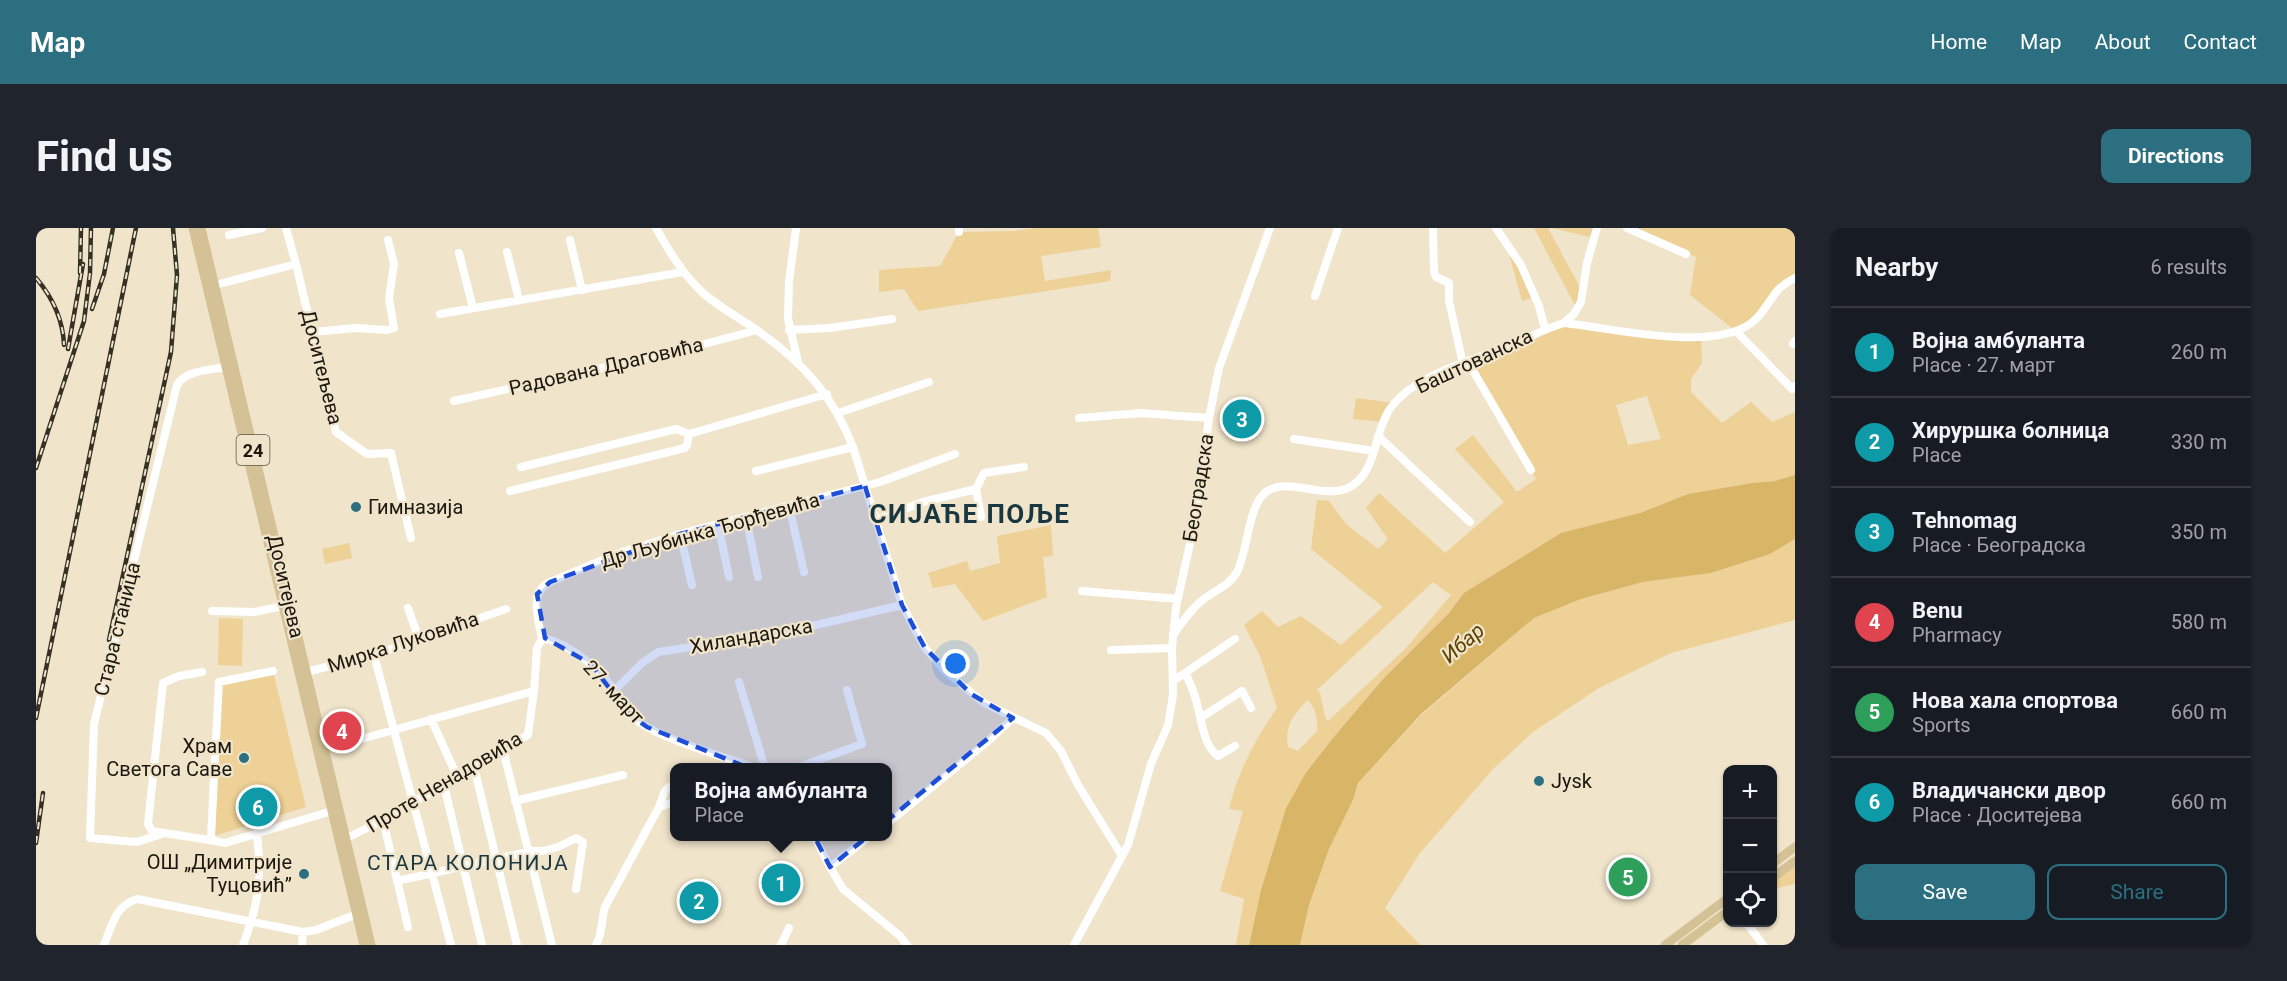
<!DOCTYPE html>
<meta charset="utf-8">
<style>
body{margin:0;font-family:Roboto,sans-serif;background:#20242c;color:#f1f3f6}
.controls{position:absolute;right:18px;bottom:18px;display:grid;overflow:hidden;border-radius:12px;box-shadow:0 2px 4px #0004}
.controls button{width:54px;height:54px;display:grid;place-items:center;padding:0;border:0;border-bottom:2px solid #363941;background:#171b24;color:#f1f3f6;font:30px sans-serif}
.you{position:absolute;left:920px;top:436px;width:21px;height:21px;margin:-15px;border:4px solid #fff;border-radius:50%;background:#1a73e8;box-shadow:0 0 0 9px #1a73e833}
.badge{display:grid;place-items:center;width:39px;height:39px;border-radius:50%;background:#2b6f80;color:#fff;font-size:20px;font-weight:700}
.pin{position:absolute;translate:-50% -50%;border:3px solid #fff;box-shadow:0 2px 6px #0006}
.popup{position:absolute;left:634px;top:535px;width:222px;height:78px;box-sizing:border-box;display:grid;place-content:center;border-radius:12px;background:#171b24;filter:drop-shadow(0 2px 4px #0005);font-size:20px;white-space:nowrap;color:#9ea1a6}
.popup b{font-size:22px;color:#f1f3f6}
.popup::after{content:'';position:absolute;left:50%;top:100%;margin-left:-12px;border:12px solid transparent;border-top-color:#171b24}
.list{margin:0;padding:0;list-style:none}
h2{display:flex;justify-content:space-between;align-items:center;height:78px;margin:0;padding:0 24px;font-size:26px}
h2 small{font-size:20px;font-weight:400;color:#9ea1a6}
.list li{display:grid;grid-template-columns:39px 1fr auto;gap:18px;align-items:center;box-sizing:border-box;height:90px;padding:0 24px;border-top:2px solid #363941}
.list b{display:block;font-size:22px;white-space:nowrap}
.list p{margin:0;font-size:20px;white-space:nowrap;color:#9ea1a6}
.list em{font-size:20px;font-style:normal;color:#9ea1a6}
.actions{display:flex;gap:12px;padding:18px 24px}
.actions a{flex:1;padding:14px 0;border:2px solid #2b6f80;border-radius:12px;text-align:center;font-size:21px;color:#2b6f80}
.actions .main{background:#2b6f80;color:#fff}
.icon{flex:none;width:33px;height:33px;fill:none;stroke:currentColor;stroke-width:2;stroke-linecap:round;stroke-linejoin:round}
.map{position:relative;flex:none;width:1759px;height:717px;overflow:hidden;border-radius:12px}
header{display:flex;align-items:center;gap:36px;box-sizing:border-box;height:84px;padding:0 30px;background:#2b6f80;color:#fff}
header strong{font-size:28px}
nav{display:flex;gap:33px;margin-inline-start:auto;font-size:21px}
.intro{display:flex;align-items:center;justify-content:space-between;box-sizing:border-box;height:144px;padding:0 36px}
h1{margin:0;font-size:42px}
.button{padding:15px 27px;border-radius:12px;background:#2b6f80;color:#fff;font-size:21px;font-weight:700}
main{display:flex;gap:36px;padding:0 36px}
aside{flex:1;background:#171b24;border-radius:12px;box-shadow:0 2px 4px #0004}
.map>svg:first-child{display:block}
.green{fill:#edd196;fill-rule:evenodd}
.water{fill:#d9b568}
.lines{fill:none;stroke-linecap:round;stroke-linejoin:round}
.minor{stroke:#fff;stroke-width:8}
.major{stroke:#d4c195;stroke-width:9}
.rail-casing{stroke:#363025;stroke-width:4.5}
.rail{stroke:#f0e4ca;stroke-width:2;stroke-dasharray:7;stroke-linecap:butt}
.marked{fill:#1d4ed8;fill-opacity:0.2;stroke:#1d4ed8;stroke-width:4.5;stroke-dasharray:12 8;stroke-linejoin:round}
.poi-dot{fill:#2b6f80;stroke:#f0e4ca;stroke-width:2}
.labels{text-anchor:middle;dominant-baseline:central;stroke-width:4.5;stroke-linejoin:round;paint-order:stroke}
.shield{fill:#f0e4ca;stroke:#5c5547;stroke-width:1.5}
.shield-label{font-size:18px;font-weight:bold;fill:#1d180f}
.street-label{font-size:20px;fill:#1d180f;stroke:#f0e4ca}
.poi-label{font-size:20px;fill:#1d180f;stroke:#f0e4ca;text-anchor:start}
.water-label{font-size:21px;font-style:italic;fill:#5b4301;stroke:#f0e4ca}
.neighbourhood-label{font-size:21px;letter-spacing:1.5px;fill:#183740;stroke:#f0e4ca}
.district-label{font-size:26px;font-weight:bold;letter-spacing:1.5px;fill:#183740;stroke:#f0e4ca}
</style>
<header>
<strong>Map</strong>
<nav><a>Home</a><a>Map</a><a>About</a><a>Contact</a></nav>
</header>
<div class="intro"><h1>Find us</h1><a class="button">Directions</a></div>
<main>
<div class="map">
<svg width="1759" height="717" viewBox="0 0 1759 717">
<rect width="100%" height="100%" fill="#f0e4ca"/>
<path class="green" d="M1001,0h61l3,19 -60,9 4,25 66,-11 -1,11 -192,30 -14,-22 -25,3v-22l61,-4 19,-34 55,-1z
M1498,0h14l35,65 -6,16z
M1516,0h45l-3,10z
M1591,0h168v52l-59,51 -46,-36 6,-38z
M1471,18l28,51 -13,4z
M1528,95l137,15 1,25 -11,16v13l31,31 29,-21 21,20 23,-10v63l-20,6 -23,2 -64,11 -48,19 -176,80 -16,21 -64,64 -52,61 -27,35 -19,34 -25,82 -12,55h-13l8,-46 -24,-8 23,-80 -14,-2c9,-37 26,-70 48,-101l-17,-52 -16,-31 18,-14 16,16 23,-11 40,29 42,-38 -72,-58 6,-49 12,1 17,23 32,25 10,-10 -22,-31 13,-15 66,60 59,-51 -49,-53 18,-14 44,57 19,-13 -68,-117zM1611,168l14,43 -33,6 -12,-40zM1397,354l18,13 -45,53 -78,73 -3,-4 -5,-25 -3,-2zM1271,472c9,7 11,20 10,31l-19,20 -10,-4c-4,-21 6,-32 19,-47z
M1320,170l39,5 -11,19 -31,-3z
M1015,297l2,31 -10,1 4,40 -64,24 -28,-37 -22,4 -5,-15 39,-12 3,10 30,-8 -3,-27z
M1759,311v81l-124,33 -72,35 -66,44 -40,37 -73,84 -35,55 35,37h-120l9,-40 20,-56 24,-49 5,-17 62,-67 114,-98 47,-19 62,-17 68,-9 59,-19z
M313,315l3,15 -27,6 -3,-15z
M183,390l24,1 -1,47 -24,-1z
M237,443l33,136 -95,30 8,-155z
M1759,633v23l-22,5 -1,-11z"/>
<path class="water" d="M1759,247v64l-25,15 -59,19 -68,9 -62,17 -47,19 -113,96 -63,69 -5,17 -24,49 -20,56 -9,40h-51l12,-55 25,-82 19,-34 27,-35 52,-61 64,-64 16,-21 97,-60 79,-20 48,-19 64,-11 23,-2z"/>
<g class="lines">
<path class="minor" d="M250,0l10,36
M620,0c13,23 26,45 46,64 16,15 38,26 56,39 46,32 75,65 95,116l49,158 23,43 19,22 40,33 62,30 15,18 17,34 44,71
M760,0l-7,54 -1,37 10,43
M923,0v4
M1397,0l1,44 2,5 13,6v18l14,63
M1460,0l25,37 18,41 6,23
M1591,0l59,26
M193,7l33,-7
M534,12l12,50
M471,24l12,48
M423,25l14,55
M175,58l85,-22 40,168 31,22 24,-1 20,85
M1279,68l23,-68
M404,86l243,-42
M1528,95l10,-9 7,-12 6,-39 10,-35
M753,102l41,-2 62,-9
M1700,103l56,58 3,-3
M277,104l43,-4 31,2 7,-2 -5,-29 5,-35 -6,-24
M1757,116l2,-3
M1432,134l63,108
M418,173l224,-50 79,-21
M802,185l91,-31
M1043,190l62,-5 68,5
M1342,208l92,86
M1258,211l80,12
M485,239l155,-38 13,5 138,-40
M720,243l97,-24
M940,261l5,28
M474,263l175,-43 2,-3 2,-11
M753,278l15,66
M710,289l12,60
M840,292l47,-18 53,-13 8,-16 40,-6
M682,296l11,53
M644,306l12,51
M1046,363l96,8
M372,380l11,31
M176,383l42,1 29,-6
M1137,407c8,-11 16,-23 26,-32 11,-11 30,-16 38,-31 11,-21 11,-67 29,-80 24,-18 66,14 91,-10 19,-17 18,-48 31,-70 22,-37 87,-52 125,-68 18,-7 33,-16 51,-21 49,5 144,29 186,1 12,-8 18,-22 27,-33 5,-6 11,-9 18,-13
M506,411c-3,-19 -14,-47 8,-57l72,-30 58,-18 200,-52 75,-28
M506,411c19,-1 57,29 67,44 7,10 11,22 20,31 24,24 92,41 126,54
M1075,422l61,-2
M338,427l77,290
M237,443l-54,11 -8,155 4,4 10,2 107,-32
M166,444l-23,4 -16,7 -15,141 4,7 63,10
M266,445l72,-18 132,-46
M1150,446c3,8 7,15 9,23 6,17 7,48 23,59l17,-10
M1137,453l62,-42
M703,454l26,86
M578,463l28,-28 16,-11 119,-18 125,-29
M1166,489l40,-26 9,17
M395,491l26,57
M304,517l194,-54
M467,522l49,195
M438,539l43,178
M760,540l66,-24 -15,-54
M408,557l38,160
M479,573l108,-26
M623,579l15,-5
M347,592l25,107
M852,595l99,-81 26,-24
M126,606l-25,8 -47,-4 4,-114 83,-339c8,-15 34,-15 49,-18
M778,608l16,31 13,22 57,47 7,9
M305,613l42,-21 145,-85 6,-44 3,-43 5,-9
M794,639l40,-31
M361,653l135,-30h11l15,-4 18,-9 7,4 -7,47
M1710,694l17,23
M68,717c8,-20 11,-39 33,-46l166,33 13,-2 41,-16
M207,717c16,-42 19,-66 14,-110
M266,717l1,-13
M560,717c7,-12 5,-25 9,-38l54,-100 6,-16 4,-4h5
M745,717l8,-17
M1038,717l54,-100 23,-81 17,-39 5,-30 -1,-47 4,-41 19,-86 14,-103 10,-50 51,-140"/>
<path class="major" d="M157,0l171,717
M165,0l170,717
M1736,636l23,-17
M1736,650l23,-17
M1629,717l63,-47
M1646,717l46,-34"/>
<defs>
<path id="rail" d="M44,45l1,-45
M0,50c17,20 27,41 28,67
M56,81l12,-35 9,-46
M32,121l15,-85
M0,240l48,-147 6,-48 1,-45
M73,412l62,-288 6,-77 -4,-47
M0,490l100,-490
M0,615l7,-50"/>
</defs>
<use href="#rail" class="rail-casing"/>
<use href="#rail" class="rail"/>
</g>
<path class="marked" d="M829,258l37,119 23,43 46,46 42,24 -183,149 -22,-43 -37,-47 -124,-50 -18,-13 -38,-50 -46,-26 -8,-44 13,-12 130,-48z"/>
<g class="poi-dot">
<circle cx="320" cy="279" r="6"/>
<circle cx="208" cy="530" r="6"/>
<circle cx="1503" cy="553" r="6"/>
<circle cx="268" cy="646" r="6"/>
</g>
<g class="labels">
<rect class="shield" x="200.5" y="207" width="33" height="30" rx="4.5"/>
<g class="shield-label">
<text x="217" y="222">24</text>
</g>
<g class="street-label">
<text transform="translate(1438 133) rotate(-25)">Баштованска</text>
<text transform="translate(570 138) rotate(-13)">Радована Драговића</text>
<text transform="translate(286 139) rotate(76)">Доситељева</text>
<text transform="translate(1162 260) rotate(-81)">Београдска</text>
<text transform="translate(674 302) rotate(-16)">Др Љубинка Ђорђевића</text>
<text transform="translate(250 358) rotate(77)">Доситејева</text>
<text transform="translate(81 401) rotate(-76)">Стара станица</text>
<text transform="translate(715 408) rotate(-10)">Хиландарска</text>
<text transform="translate(367 414) rotate(-18)">Мирка Луковића</text>
<text transform="translate(578 464) rotate(47)">27. март</text>
<text transform="translate(408 554) rotate(-31)">Проте Ненадовића</text>
</g>
<g class="poi-label">
<text x="332" y="279">Гимназија</text>
<text x="196" y="518" text-anchor="end">Храм<tspan x="196" dy="23">Светога Саве</tspan></text>
<text x="1515" y="553">Jysk</text>
<text x="256" y="634" text-anchor="end">ОШ „Димитрије<tspan x="256" dy="23">Туцовић”</tspan></text>
</g>
<g class="water-label">
<text transform="translate(1427 415) rotate(-41)">Ибар</text>
</g>
<g class="neighbourhood-label">
<text x="432" y="635">СТАРА КОЛОНИЈА</text>
</g>
<g class="district-label">
<text x="934" y="286">СИЈАЋЕ ПОЉЕ</text>
</g>
</g>
</svg>
<div class="controls">
<button>+</button>
<button>−</button>
<button><svg class="icon" aria-label="locate" viewBox="0 0 24 24"><circle cx="12" cy="12" r="6"/><path d="M12 2v4M12 18v4M2 12h4M18 12h4"/></svg></button>
</div>
<div class="you"></div>
<div class="pin badge" style="left:745px;top:655px;background:#0f9aa8">1</div>
<div class="popup"><b>Војна амбуланта</b>Place</div>
<div class="pin badge" style="left:663px;top:673px;background:#0f9aa8">2</div>
<div class="pin badge" style="left:1206px;top:191px;background:#0f9aa8">3</div>
<div class="pin badge" style="left:306px;top:503px;background:#e0444e">4</div>
<div class="pin badge" style="left:1592px;top:649px;background:#2e9e5b">5</div>
<div class="pin badge" style="left:222px;top:579px;background:#0f9aa8">6</div>
</div>
<aside>
<h2>Nearby<small>6 results</small></h2>
<ul class="list">
<li><span class="badge" style="background:#0f9aa8">1</span><div><b>Војна амбуланта</b><p>Place · 27. март</p></div><em>260 m</em></li>
<li><span class="badge" style="background:#0f9aa8">2</span><div><b>Хируршка болница</b><p>Place</p></div><em>330 m</em></li>
<li><span class="badge" style="background:#0f9aa8">3</span><div><b>Tehnomag</b><p>Place · Београдска</p></div><em>350 m</em></li>
<li><span class="badge" style="background:#e0444e">4</span><div><b>Benu</b><p>Pharmacy</p></div><em>580 m</em></li>
<li><span class="badge" style="background:#2e9e5b">5</span><div><b>Нова хала спортова</b><p>Sports</p></div><em>660 m</em></li>
<li><span class="badge" style="background:#0f9aa8">6</span><div><b>Владичански двор</b><p>Place · Доситејева</p></div><em>660 m</em></li>
</ul>
<div class="actions"><a class="main">Save</a><a>Share</a></div>
</aside>
</main>
